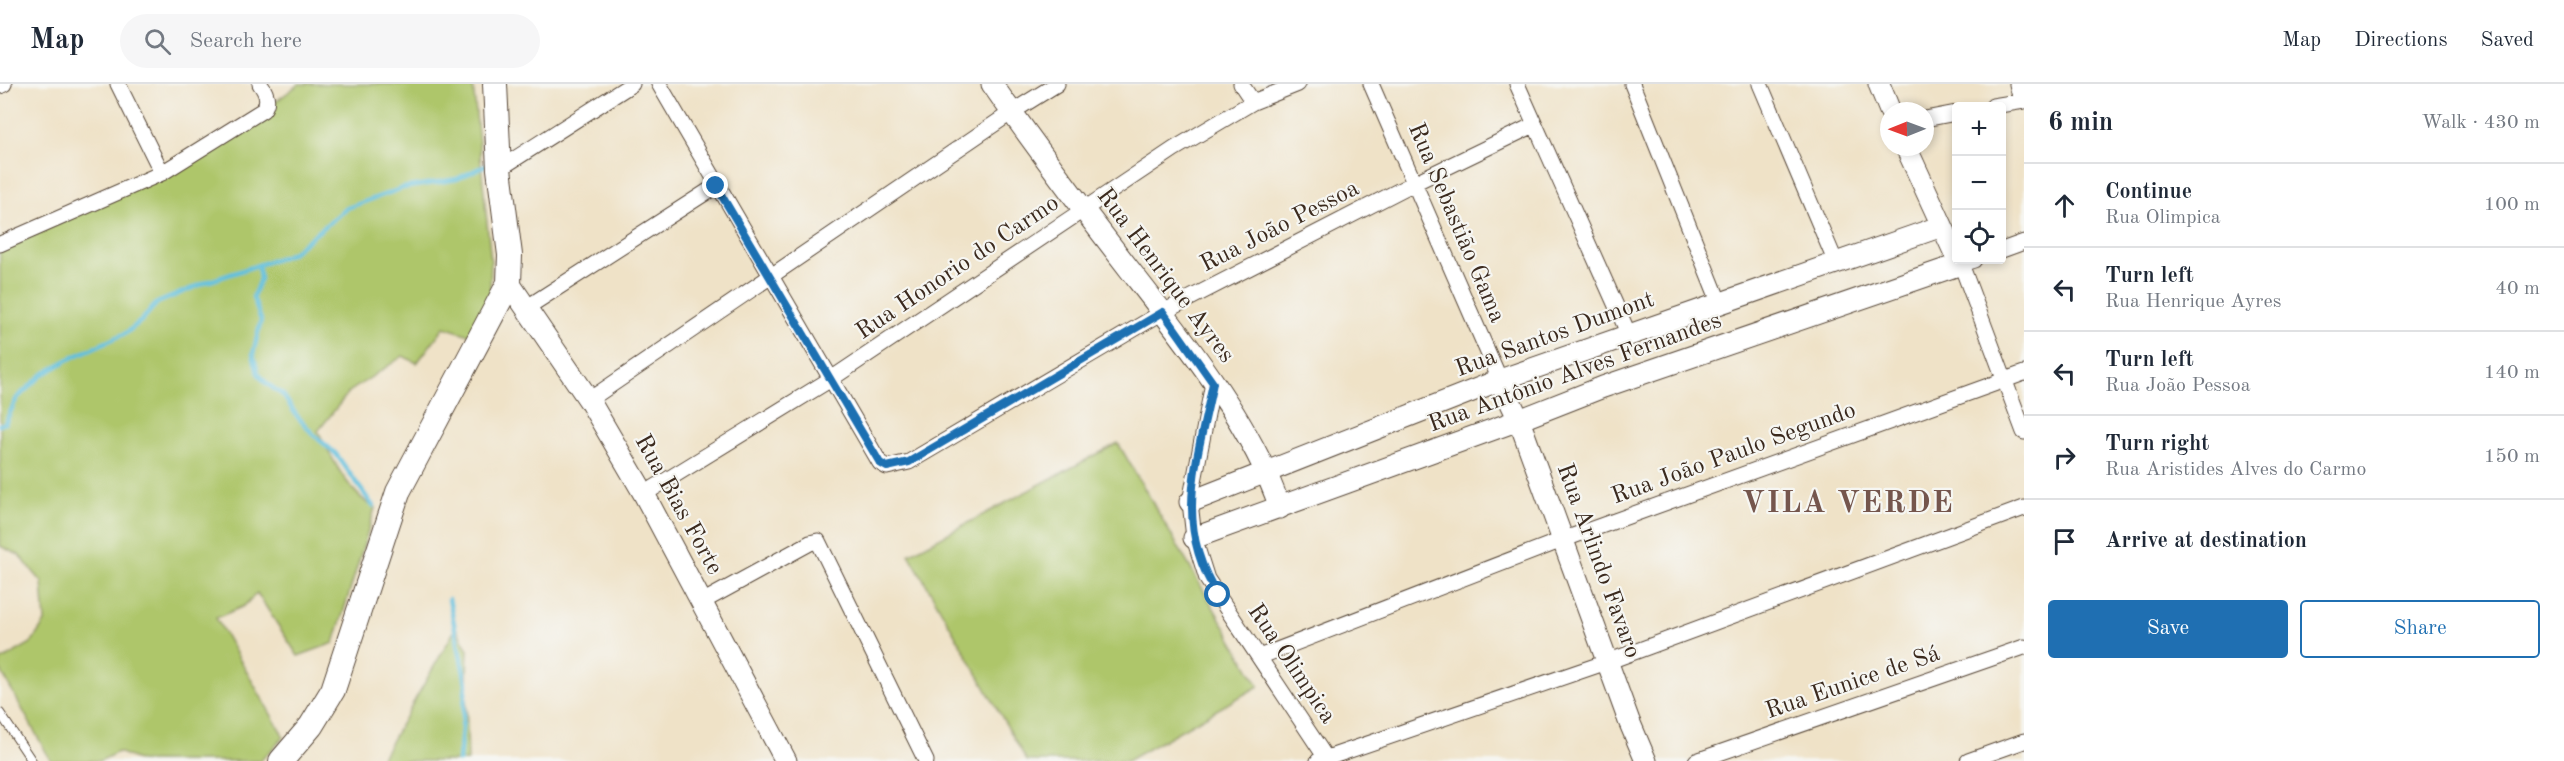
<!DOCTYPE html>
<meta charset="utf-8">
<style>
body{margin:0;font-family:"Old Standard TT",serif;background:#f6f6f7;color:#1f2937}
.controls{position:absolute;right:18px;top:18px;display:grid;overflow:hidden;border-radius:6px;box-shadow:0 3px 9px #0003}
.controls button{width:54px;height:54px;display:grid;place-items:center;padding:0;border:0;border-bottom:2px solid #e0e1e3;background:#fff;color:#1f2937;font:30px sans-serif}
.compass{position:absolute;left:1880px;top:18px;width:54px;height:54px;border-radius:50%;background:#fff;box-shadow:0 3px 9px #0003;rotate:269deg}
.stop{position:absolute;width:18px;height:18px;margin:-14px;border:4px solid #1f6fb2;border-radius:50%;background:#fff}
.stop.end{background:#1f6fb2;border-color:#fff;box-shadow:0 2px 6px #0008}
.list{margin:0;padding:0;list-style:none}
h2{display:flex;justify-content:space-between;align-items:center;height:78px;margin:0;padding:0 24px;font-size:26px}
h2 small{font-size:20px;font-weight:400;color:#747a83}
.list li{display:grid;grid-template-columns:39px 1fr auto;gap:18px;align-items:center;box-sizing:border-box;height:84px;padding:0 24px;border-top:2px solid #e0e1e3}
.list b{display:block;font-size:22px;white-space:nowrap}
.list p{margin:0;font-size:20px;white-space:nowrap;color:#747a83}
.list em{font-size:20px;font-style:normal;color:#747a83}
.actions{display:flex;gap:12px;padding:18px 24px}
.actions a{flex:1;padding:14px 0;border:2px solid #1f6fb2;border-radius:6px;text-align:center;font-size:21px;color:#1f6fb2}
.actions .main{background:#1f6fb2;color:#fff}
.icon{flex:none;width:33px;height:33px;fill:none;stroke:currentColor;stroke-width:2;stroke-linecap:round;stroke-linejoin:round}
.map{position:relative;flex:none;width:2024px;height:677px;overflow:hidden}
header{display:flex;align-items:center;gap:36px;box-sizing:border-box;height:84px;padding:0 30px;background:#fff;border-bottom:2px solid #e0e1e3}
header strong{font-size:28px}
nav{display:flex;gap:33px;margin-inline-start:auto;font-size:21px}
.search{width:420px;height:54px;background:#f6f6f7;display:flex;align-items:center;gap:15px;box-sizing:border-box;padding:0 21px;border-radius:33px;color:#747a83;font-size:22px}
main{display:flex}
aside{flex:1;background:#fff}
.map>svg:first-child{display:block}
.green{fill:#aec66b;stroke:#747844;stroke-width:1.5}
.lines{fill:none;stroke-linecap:round;stroke-linejoin:round}
.stream{stroke:#60c0de;stroke-width:4.5}
.lane-casing{stroke:#564637;stroke-width:10}
.street-casing{stroke:#564637;stroke-width:17}
.secondary-casing{stroke:#564637;stroke-width:23}
.primary-casing{stroke:#564637;stroke-width:26}
.lane{stroke:#fff;stroke-width:8}
.street{stroke:#fff;stroke-width:15}
.secondary{stroke:#fff;stroke-width:21}
.primary{stroke:#fff;stroke-width:24}
.route{stroke:#1f6fb2;stroke-width:8}
.labels{text-anchor:middle;dominant-baseline:central;stroke-width:4.5;stroke-linejoin:round;paint-order:stroke}
.street-label{font-size:24px;fill:#3b2a1e;stroke:#f6f6f2}
.district-label{font-size:30px;font-weight:bold;letter-spacing:1.5px;fill:#75564d;stroke:#f6f6f2}
</style>
<header>
<strong>Map</strong>
<div class="search"><svg class="icon" aria-label="search" viewBox="0 0 24 24"><circle cx="10" cy="10" r="6"/><path d="M15 15l6 6"/></svg>Search here</div>
<nav><a>Map</a><a>Directions</a><a>Saved</a></nav>
</header>
<main>
<div class="map">
<svg width="2024" height="677" viewBox="0 0 2024 677">
<rect width="100%" height="100%" fill="#f6f6f2"/>
<filter id="ink" filterUnits="userSpaceOnUse"><feTurbulence type="fractalNoise" baseFrequency=".0167" numOctaves="2"/><feDisplacementMap in="SourceGraphic" scale="12" xChannelSelector="R" yChannelSelector="G"/><feConvolveMatrix kernelMatrix="1 2 1 2 8 2 1 2 1" color-interpolation-filters="sRGB"/></filter>
<filter id="wash" filterUnits="userSpaceOnUse"><feTurbulence type="fractalNoise" baseFrequency=".008" numOctaves="4" result="noise"/><feDisplacementMap in="SourceGraphic" scale="24" xChannelSelector="R" yChannelSelector="G"/><feGaussianBlur stdDeviation="1.35" result="paint"/><feColorMatrix in="noise" values="0 0 0 0 0 0 0 0 0 0 0 0 0 0 0 0 0 1.4 0 .05"/><feComposite in="paint" operator="in"/></filter>
<g filter="url(#wash)">
<rect width="100%" height="100%" fill="#efe2c7"/>
<path class="green" d="M299,0h174l18,178 -1,31 -14,44 -32,-10 -27,36 -14,-7 -54,36 -31,39c14,27 30,62 57,77l-41,135 -36,13 -41,-63 -13,13 -28,12 68,119 -24,24h-120l-22,-9 -18,9h-49l-51,-92v-8l31,-18 14,-21 -3,-40 -23,-27 -19,-9v-295l240,-118 18,-18z
M1118,359l141,243 -132,75h-100l-118,-207z
M456,544l12,22 -2,48 2,63h-88z"/>
<g class="lines">
<path class="stream" d="M258,181l2,14 -7,18 8,23 -8,34 5,19 8,10 17,12 14,21 16,18 23,20 37,52
M0,341l5,-2 12,-25 25,-23 27,-16 57,-26 15,-12 16,-18 50,-21 75,-25 10,-4 55,-45 56,-20 54,-9 35,-17
M449,515l17,84 -7,78"/>
</g>
</g>
<g filter="url(#ink)">
<g class="lines">
<defs>
<path id="lane" d="M0,629l32,48"/>
<path id="street" d="M118,0l44,89
M659,0l221,379 7,4 22,-5 254,-150 251,-129 120,-58
M1241,0l12,18
M1371,0l129,296
M1517,0l112,251
M1632,0l88,220
M1760,0l76,179
M2017,0l4,17
M0,2l4,-2
M1993,22l31,-5
M1925,35l31,-6
M499,85l133,-85
M0,160l162,-71 101,-63c7,-9 3,-18 -3,-26
M2002,166l22,-8
M1974,176l-13,4 63,168
M526,224l190,-122
M1213,299l-23,119 4,36 13,41 121,182
M589,316l423,-288 45,-28
M644,410l187,-115 343,-230 79,-47 45,-18
M702,518l108,-59 8,-2 108,220
M1259,573l303,-117 462,-167
M1318,677l289,-99 417,-154
M1696,677l328,-114
M1968,677l56,-20"/>
<path id="secondary" d="M992,0c45,65 93,128 141,190 53,68 120,152 147,234
M1879,0l11,27
M1906,63l50,109
M509,199l80,117 55,94 142,267
M1500,296l19,40 110,301 17,40
M1190,418l310,-122 442,-154
M1194,454l325,-118 84,-33 358,-123 -3,-4"/>
<path id="primary" d="M281,677l30,-35 22,-36 65,-198 111,-209 1,-28 -11,-86 -4,-85"/>
</defs>
<use href="#lane" class="lane-casing"/>
<use href="#street" class="street-casing"/>
<use href="#secondary" class="secondary-casing"/>
<use href="#primary" class="primary-casing"/>
<use href="#lane" class="lane"/>
<use href="#street" class="street"/>
<use href="#secondary" class="secondary"/>
<use href="#primary" class="primary"/>
</g>
</g>
<g class="lines" filter="url(#ink)">
<path class="route" d="M716,102l164,277 7,4 22,-5 254,-150 50,71c-15,75 -41,142 5,212"/>
</g>
<g class="labels">
<g class="street-label">
<text transform="translate(1456 139) rotate(67)">Rua Sebastião Gama</text>
<text transform="translate(1280 143) rotate(-27)">Rua João Pessoa</text>
<text transform="translate(958 184) rotate(-34)">Rua Honorio do Carmo</text>
<text transform="translate(1165 192) rotate(53)">Rua Henrique Ayres</text>
<text transform="translate(1555 251) rotate(-20)">Rua Santos Dumont</text>
<text transform="translate(1575 289) rotate(-20)">Rua Antônio Alves Fernandes</text>
<text transform="translate(1734 370) rotate(-20)">Rua João Paulo Segundo</text>
<text transform="translate(678 421) rotate(61)">Rua Bias Forte</text>
<text transform="translate(1598 477) rotate(70)">Rua Arlindo Favaro</text>
<text transform="translate(1291 580) rotate(56)">Rua Olimpica</text>
<text transform="translate(1853 599) rotate(-19)">Rua Eunice de Sá</text>
</g>
<g class="district-label">
<text x="1848" y="420">VILA VERDE</text>
</g>
</g>
</svg>
<div class="controls">
<button>+</button>
<button>−</button>
<button><svg class="icon" aria-label="locate" viewBox="0 0 24 24"><circle cx="12" cy="12" r="6"/><path d="M12 2v4M12 18v4M2 12h4M18 12h4"/></svg></button>
</div>
<svg class="compass" viewBox="-18 -18 36 36"><path d="M0-13l5 13h-10z" fill="#e53935"/><path d="M0 13l5-13h-10z" fill="#747a83"/></svg>
<div class="stop" style="left:1218px;top:511px"></div>
<div class="stop end" style="left:716px;top:102px"></div>
</div>
<aside>
<h2>6 min<small>Walk · 430 m</small></h2>
<ul class="list">
<li><svg class="icon" aria-label="ahead" viewBox="0 0 24 24"><path d="M12 20V5M6 11l6-6 6 6"/></svg><div><b>Continue</b><p>Rua Olimpica</p></div><em>100 m</em></li>
<li><svg class="icon" aria-label="left" viewBox="0 0 24 24"><path d="M17 20v-9H6M10 6l-5 5 5 5"/></svg><div><b>Turn left</b><p>Rua Henrique Ayres</p></div><em>40 m</em></li>
<li><svg class="icon" aria-label="left" viewBox="0 0 24 24"><path d="M17 20v-9H6M10 6l-5 5 5 5"/></svg><div><b>Turn left</b><p>Rua João Pessoa</p></div><em>140 m</em></li>
<li><svg class="icon" aria-label="right" viewBox="0 0 24 24"><path d="M7 20v-9h11M14 6l5 5-5 5"/></svg><div><b>Turn right</b><p>Rua Aristides Alves do Carmo</p></div><em>150 m</em></li>
<li><svg class="icon" aria-label="arrive" viewBox="0 0 24 24"><path d="M6 21V4h12l-3 4 3 4H6"/></svg><div><b>Arrive at destination</b></div></li>
</ul>
<div class="actions"><a class="main">Save</a><a>Share</a></div>
</aside>
</main>
